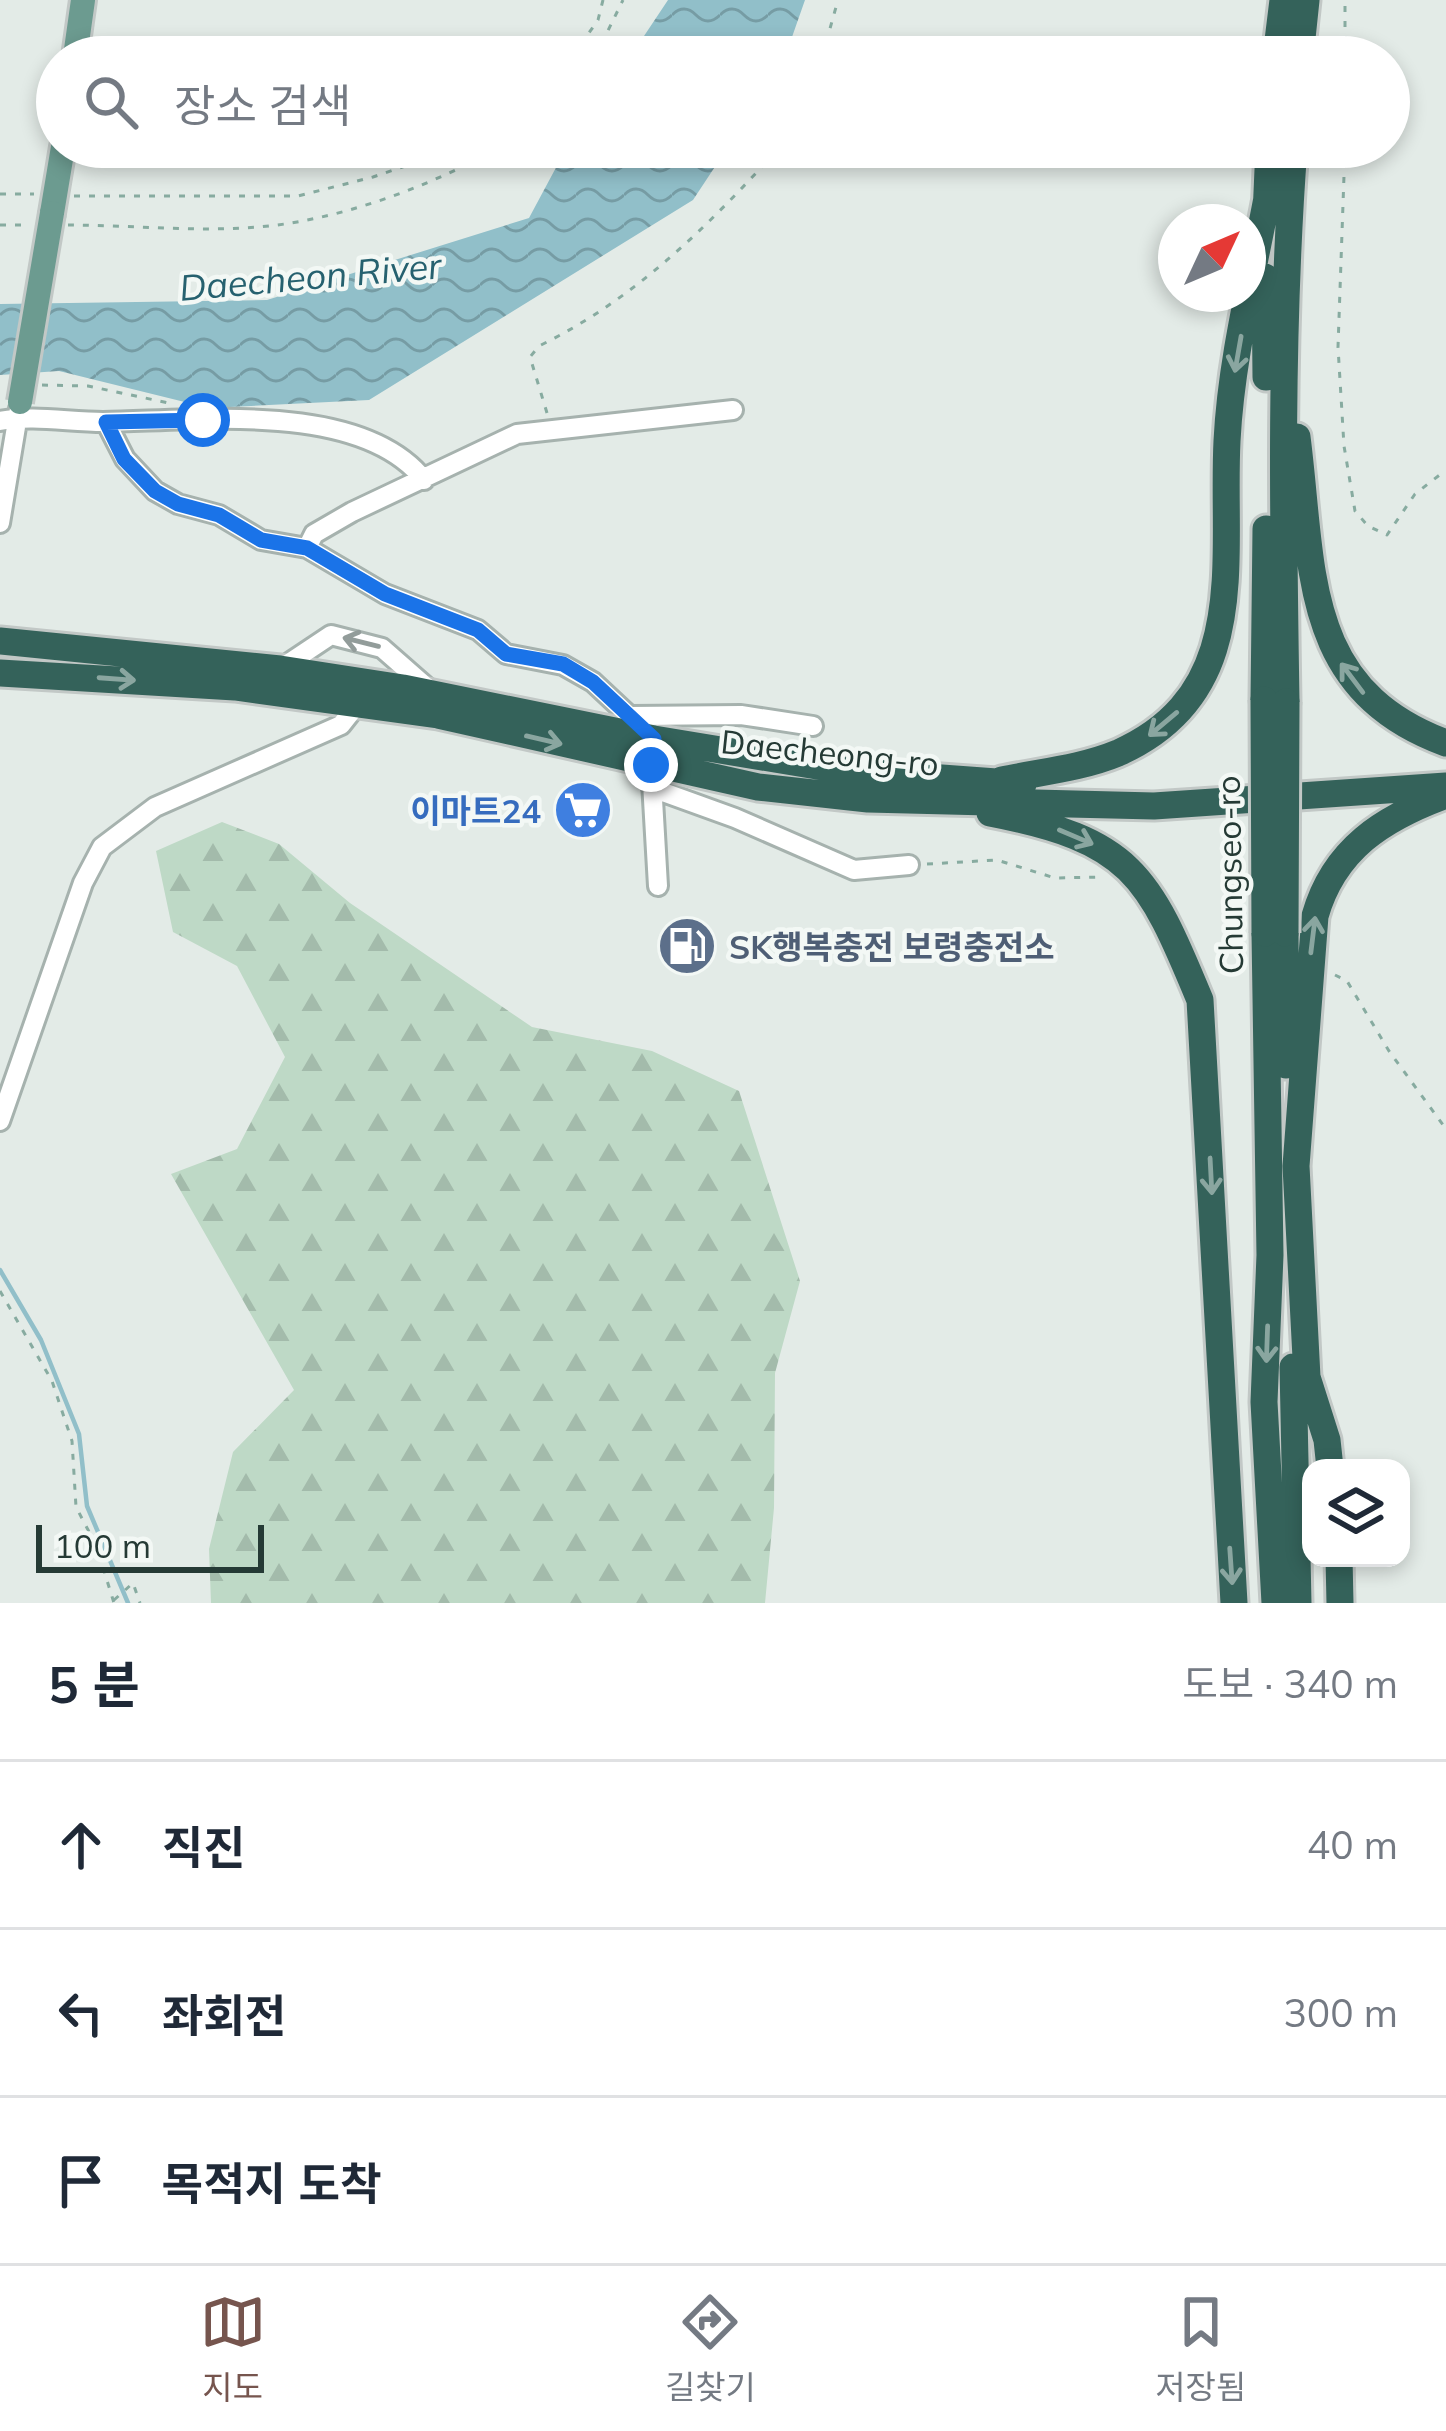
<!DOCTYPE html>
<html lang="ko">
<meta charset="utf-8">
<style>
body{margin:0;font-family:Mulish,"Noto Sans KR",sans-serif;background:#f6f6f7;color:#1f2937}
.controls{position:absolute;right:36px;bottom:36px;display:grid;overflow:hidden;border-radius:24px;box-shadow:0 6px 18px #0003}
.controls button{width:108px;height:108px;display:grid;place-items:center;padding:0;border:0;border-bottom:3px solid #e0e1e3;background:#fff;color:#1f2937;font:60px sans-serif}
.compass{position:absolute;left:1158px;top:204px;width:108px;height:108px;border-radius:50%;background:#fff;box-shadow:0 6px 18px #0003;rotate:46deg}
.scale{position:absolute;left:36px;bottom:30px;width:228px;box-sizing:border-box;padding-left:12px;border:6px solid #253a35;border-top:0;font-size:33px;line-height:42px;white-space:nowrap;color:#253a35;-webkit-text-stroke:9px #f3f8f5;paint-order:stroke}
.stop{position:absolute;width:36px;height:36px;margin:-27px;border:9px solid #1a73e8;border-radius:50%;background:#fff}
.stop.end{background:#1a73e8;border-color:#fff;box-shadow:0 3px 12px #0008}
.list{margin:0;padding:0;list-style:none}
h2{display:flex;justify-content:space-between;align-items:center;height:156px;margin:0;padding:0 48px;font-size:51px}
h2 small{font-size:39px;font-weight:400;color:#747a83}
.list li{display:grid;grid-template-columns:78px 1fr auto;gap:36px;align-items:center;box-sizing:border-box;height:168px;padding:0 48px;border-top:3px solid #e0e1e3}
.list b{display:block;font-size:45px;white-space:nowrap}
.list em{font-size:39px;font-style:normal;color:#747a83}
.icon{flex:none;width:66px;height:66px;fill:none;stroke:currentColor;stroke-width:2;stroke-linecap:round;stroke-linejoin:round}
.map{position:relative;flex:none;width:1446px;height:1603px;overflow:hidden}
.search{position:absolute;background:#fff;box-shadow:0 6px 18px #0003;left:36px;right:36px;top:36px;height:132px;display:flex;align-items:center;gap:30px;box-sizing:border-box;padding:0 42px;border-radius:66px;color:#747a83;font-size:45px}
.sheet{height:660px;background:#fff}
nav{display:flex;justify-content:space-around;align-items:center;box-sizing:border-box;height:168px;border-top:3px solid #e0e1e3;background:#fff;font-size:33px;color:#747a83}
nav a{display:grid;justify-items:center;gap:6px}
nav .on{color:#76554e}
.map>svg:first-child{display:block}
.forest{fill:url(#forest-firs)}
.water{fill:url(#water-waves)}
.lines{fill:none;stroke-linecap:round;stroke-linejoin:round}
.stream{stroke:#91bfc9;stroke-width:4.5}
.minor-casing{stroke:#a6b2ae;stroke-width:24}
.major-casing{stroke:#c2c8c6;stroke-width:30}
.highway-casing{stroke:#c2c8c6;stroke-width:33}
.path{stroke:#87aba0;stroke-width:3;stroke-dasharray:6 9;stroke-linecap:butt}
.minor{stroke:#fff;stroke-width:18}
.major{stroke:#6c9b90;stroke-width:24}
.highway{stroke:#34625a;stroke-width:27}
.major-bridge-casing{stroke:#c2c8c6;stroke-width:30;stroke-linecap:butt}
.highway-bridge-casing{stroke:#c2c8c6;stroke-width:33;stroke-linecap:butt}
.major-bridge{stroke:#6c9b90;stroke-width:24}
.highway-bridge{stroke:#34625a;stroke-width:27}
.oneway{stroke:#8aa6a0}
.oneway2{stroke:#929c9a}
.route{stroke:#1a73e8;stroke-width:15}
.labels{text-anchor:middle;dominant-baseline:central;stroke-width:9;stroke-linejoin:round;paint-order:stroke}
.street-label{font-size:33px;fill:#253a35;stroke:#f3f8f5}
.shop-label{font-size:33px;font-weight:bold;fill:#366cbe;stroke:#f3f8f5;text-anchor:end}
.service-label{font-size:33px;font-weight:bold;fill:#4e5e75;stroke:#f3f8f5;text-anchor:start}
.water-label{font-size:36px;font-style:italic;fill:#26616f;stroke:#f3f8f5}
</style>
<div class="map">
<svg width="1446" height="1603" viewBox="0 0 1446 1603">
<defs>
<pattern id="forest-firs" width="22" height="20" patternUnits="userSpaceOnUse" patternTransform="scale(3)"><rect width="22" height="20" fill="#bed9c6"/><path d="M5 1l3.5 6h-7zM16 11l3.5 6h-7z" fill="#a3bbab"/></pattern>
<pattern id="water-waves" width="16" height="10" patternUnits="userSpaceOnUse" patternTransform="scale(3)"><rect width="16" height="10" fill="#91bfc9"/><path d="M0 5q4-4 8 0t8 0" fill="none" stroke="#769ca4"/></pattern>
</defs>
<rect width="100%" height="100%" fill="#e3ebe7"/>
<path class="forest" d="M222,822l57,22 71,59 182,124 120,24 87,40 61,190 -25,92 -1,135 -9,95h-554l-2,-54 24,-97 61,-62 -123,-216 66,-25 48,-92 -48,-91 -64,-34 -17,-81z"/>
<path class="water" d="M668,0h137l-20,57h-155z
M567,147h161l-35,53 -324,200 -160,8 -150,-37 -59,4v-71l267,-4 262,-82z"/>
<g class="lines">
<path class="stream" d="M0,1270l41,70 38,94 8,72 41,97"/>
<defs>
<path id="minor" d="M0,421c33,-6 69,1 103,1 91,-1 258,-22 321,58
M106,422l19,37 30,32 23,13 41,11 42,25 46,8 78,46 93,36 28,24 57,11 30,17 61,57 -3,26 7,121
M0,523l19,-114
M307,548l7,-14 38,-22 165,-78 216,-24
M280,669l51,-34 51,13 49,43
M631,716l110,-1 72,11
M652,788l83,30 119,52 55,-5
M0,1121l83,-238 19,-36 53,-40 186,-82 15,-19"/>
<path id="major" d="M75,57l8,-57
M52,213l11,-66"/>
<path id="highway" d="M1276,57l7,-57
M1300,57l6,-57
M1266,215l3,-68
M1265,277l1,100
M1297,437c17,131 3,252 149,306
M0,641l280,28 123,19 251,51 193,32 176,13
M0,673l235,14 203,28 320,72 110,12 286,7 292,-20
M1264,700l2,-171
M1286,702c-3,-185 -6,-370 8,-555
M1002,780c38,-8 80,-12 116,-27 135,-60 103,-193 109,-312 4,-81 25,-163 40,-243
M990,813c141,27 158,61 210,187l34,603
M1265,933l5,322 -6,147 11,201
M1285,933l1,132
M1293,1367l5,236
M1330,1468l-3,-28 -20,-63 -11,-211 19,-250c19,-67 68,-98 131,-121
M1339,1558l1,45"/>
</defs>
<use href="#minor" class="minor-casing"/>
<use href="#major" class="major-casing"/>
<use href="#highway" class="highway-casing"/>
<path class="path" d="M572,57l26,-37 5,-20
M595,57l28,-57
M822,57l16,-57
M1345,57v-57
M1345,147l-7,200 6,99 11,65 13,15 19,9 28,-41 31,-24
M0,194h34
M74,196h224l75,-19 88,-30
M0,225h28
M68,225c73,0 151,10 223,-2 73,-12 146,-41 210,-76
M42,385l46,1 81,17
M547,413l-17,-56 9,-11c98,-48 169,-120 241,-199
M927,864l70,-4 58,18 46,-1
M1335,975l12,6 42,70 57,78
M0,1291l52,90 20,60 4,66 20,38 18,58
M114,1600l19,-17 7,20"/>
<use href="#minor" class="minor"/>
<use href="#major" class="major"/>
<use href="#highway" class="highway"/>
<defs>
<path id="major-bridge" d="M20,402l32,-189"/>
<path id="highway-bridge" d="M1264,700l1,233
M1285,933l1,-231"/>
</defs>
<use href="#major-bridge" class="major-bridge-casing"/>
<use href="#highway-bridge" class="highway-bridge-casing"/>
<use href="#major-bridge" class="major-bridge"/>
<use href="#highway-bridge" class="highway-bridge"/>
</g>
<defs><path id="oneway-shaft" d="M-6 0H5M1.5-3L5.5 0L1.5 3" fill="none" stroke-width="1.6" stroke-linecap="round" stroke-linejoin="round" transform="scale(3)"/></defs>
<g class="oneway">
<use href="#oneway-shaft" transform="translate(1238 354) rotate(100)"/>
<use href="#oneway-shaft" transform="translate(1352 678) rotate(-127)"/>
<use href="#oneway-shaft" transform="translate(117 679) rotate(4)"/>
<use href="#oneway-shaft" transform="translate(1163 724) rotate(140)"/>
<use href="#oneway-shaft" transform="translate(544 740) rotate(13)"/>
<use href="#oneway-shaft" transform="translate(1076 837) rotate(23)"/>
<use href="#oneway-shaft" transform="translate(1313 935) rotate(-83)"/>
<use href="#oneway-shaft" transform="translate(1211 1176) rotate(87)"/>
<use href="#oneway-shaft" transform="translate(1267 1344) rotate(92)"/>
<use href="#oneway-shaft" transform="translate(1231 1566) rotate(86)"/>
</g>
<use class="oneway2" href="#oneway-shaft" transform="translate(361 642) rotate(-166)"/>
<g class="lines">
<path class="route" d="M203,420l-97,2 18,37 31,32 23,13 41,11 42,25 46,8 78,46 93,36 28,24 57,10 30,18 61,57 -3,26"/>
</g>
<defs>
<symbol id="supermarket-disc" viewBox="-11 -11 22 22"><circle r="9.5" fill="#3f7fe0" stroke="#f3f8f5"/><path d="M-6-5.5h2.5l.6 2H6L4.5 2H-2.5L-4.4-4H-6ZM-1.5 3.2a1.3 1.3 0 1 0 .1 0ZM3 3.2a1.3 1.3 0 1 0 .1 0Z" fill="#fff"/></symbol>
<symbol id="fuel-disc" viewBox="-11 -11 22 22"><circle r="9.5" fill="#5c6f8a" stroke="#f3f8f5"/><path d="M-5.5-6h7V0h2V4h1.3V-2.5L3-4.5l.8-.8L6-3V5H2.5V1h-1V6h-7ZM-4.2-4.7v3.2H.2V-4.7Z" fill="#fff"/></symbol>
</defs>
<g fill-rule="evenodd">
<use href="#supermarket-disc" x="550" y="777" width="66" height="66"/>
<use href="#fuel-disc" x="654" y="913" width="66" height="66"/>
</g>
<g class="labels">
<g class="street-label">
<text transform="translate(830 752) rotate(6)">Daecheong-ro</text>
<text transform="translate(1229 875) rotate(-91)">Chungseo-ro</text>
</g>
<g class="shop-label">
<text x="541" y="810">이마트24</text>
</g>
<g class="service-label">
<text x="729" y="946">SK행복충전 보령충전소</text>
</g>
<g class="water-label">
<text transform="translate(310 276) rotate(-5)">Daecheon River</text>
</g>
</g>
</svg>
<div class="controls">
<button><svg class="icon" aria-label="layers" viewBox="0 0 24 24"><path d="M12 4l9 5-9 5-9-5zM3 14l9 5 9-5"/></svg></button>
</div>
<svg class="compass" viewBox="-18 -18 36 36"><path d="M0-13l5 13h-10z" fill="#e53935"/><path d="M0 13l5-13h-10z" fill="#747a83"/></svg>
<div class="scale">100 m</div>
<div class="stop" style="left:203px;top:420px"></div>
<div class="stop end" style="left:651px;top:765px"></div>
<div class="search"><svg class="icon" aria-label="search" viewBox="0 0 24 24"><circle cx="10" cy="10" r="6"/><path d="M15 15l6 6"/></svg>장소 검색</div>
</div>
<section class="sheet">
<h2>5 분<small>도보 · 340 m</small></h2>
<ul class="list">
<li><svg class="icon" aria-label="ahead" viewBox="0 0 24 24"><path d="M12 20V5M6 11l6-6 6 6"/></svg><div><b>직진</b></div><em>40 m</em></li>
<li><svg class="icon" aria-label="left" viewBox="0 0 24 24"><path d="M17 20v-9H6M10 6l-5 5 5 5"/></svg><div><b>좌회전</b></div><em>300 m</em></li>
<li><svg class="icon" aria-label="arrive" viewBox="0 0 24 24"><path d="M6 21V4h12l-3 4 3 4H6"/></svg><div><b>목적지 도착</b></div></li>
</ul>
</section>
<nav>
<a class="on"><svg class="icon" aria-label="map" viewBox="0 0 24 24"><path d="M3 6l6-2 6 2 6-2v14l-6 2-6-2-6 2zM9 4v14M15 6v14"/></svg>지도</a>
<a><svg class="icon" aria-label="directions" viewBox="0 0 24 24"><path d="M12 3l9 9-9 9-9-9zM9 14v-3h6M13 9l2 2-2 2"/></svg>길찾기</a>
<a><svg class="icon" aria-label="saved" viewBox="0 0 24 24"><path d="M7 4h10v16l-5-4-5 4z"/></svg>저장됨</a>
</nav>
